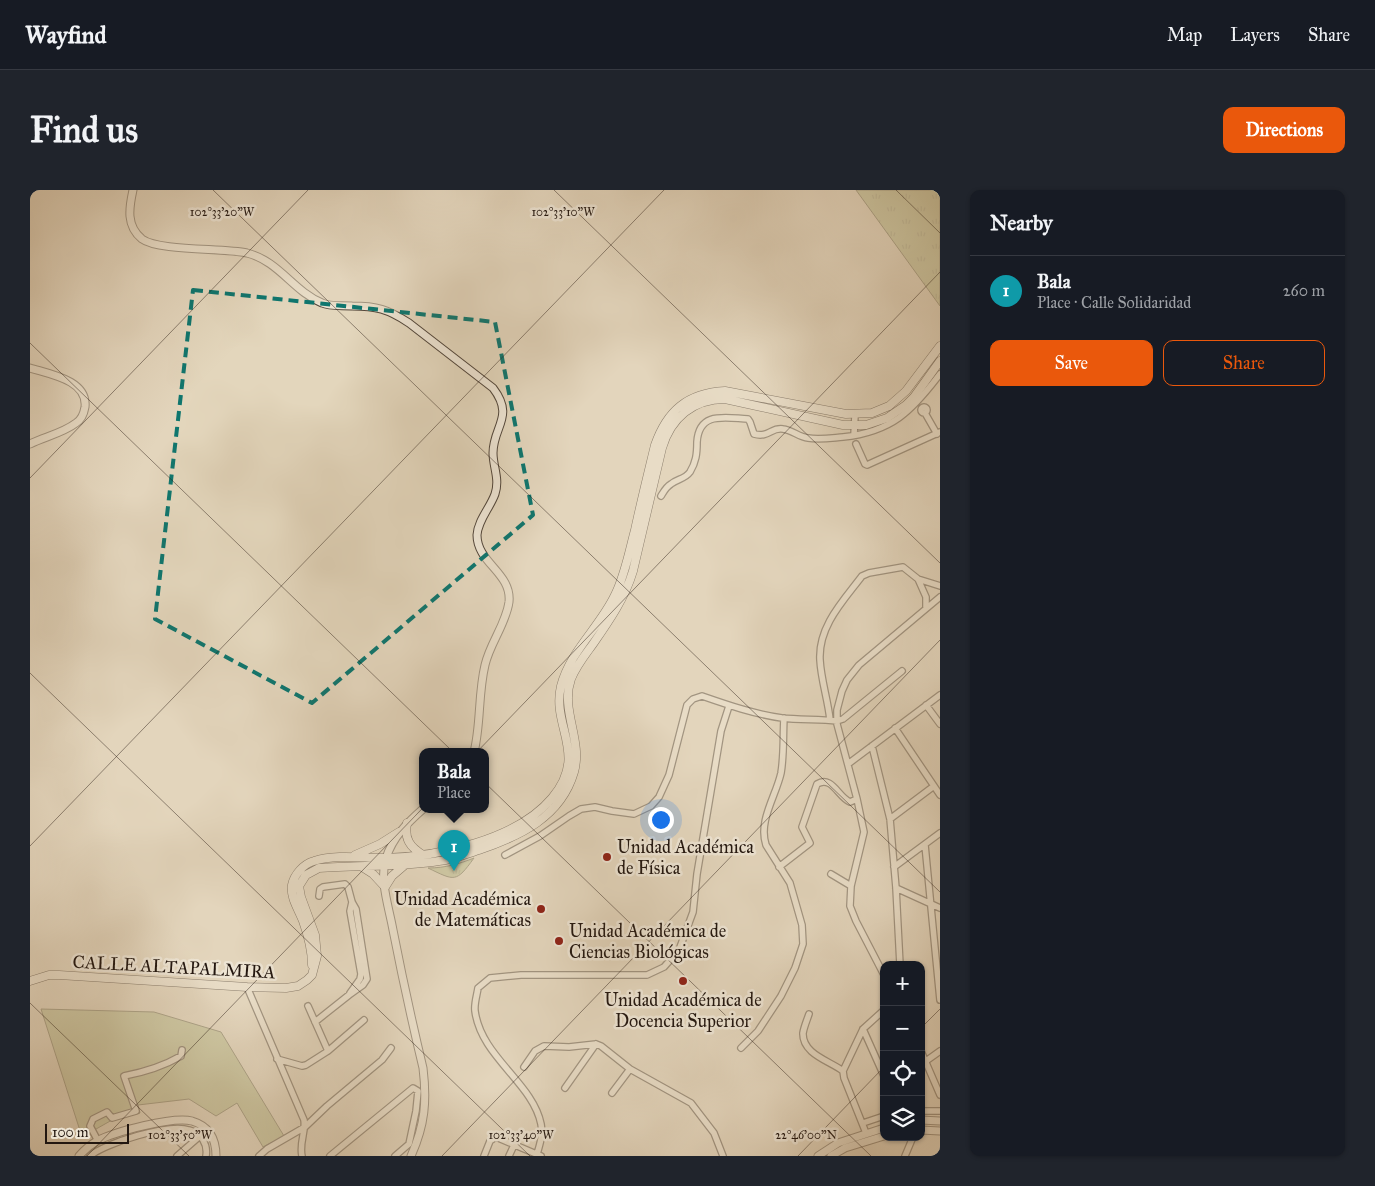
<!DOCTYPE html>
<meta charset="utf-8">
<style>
body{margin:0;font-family:"IM FELL Great Primer",serif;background:#20242c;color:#f1f3f6}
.controls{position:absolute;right:15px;bottom:15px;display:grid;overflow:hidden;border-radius:10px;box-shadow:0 1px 4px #0004}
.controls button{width:45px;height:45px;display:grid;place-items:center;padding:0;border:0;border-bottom:1px solid #363941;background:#171b24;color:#f1f3f6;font:25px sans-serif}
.scale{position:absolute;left:15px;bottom:12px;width:84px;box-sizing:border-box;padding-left:5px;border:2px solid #231710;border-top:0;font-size:14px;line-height:18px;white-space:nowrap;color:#231710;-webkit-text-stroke:4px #ede4d3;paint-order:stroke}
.you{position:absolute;left:630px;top:629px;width:18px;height:18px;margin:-12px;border:4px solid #fff;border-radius:50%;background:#1a73e8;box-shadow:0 0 0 8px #1a73e833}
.badge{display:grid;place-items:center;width:32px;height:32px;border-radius:50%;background:#ea580c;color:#fff;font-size:16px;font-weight:700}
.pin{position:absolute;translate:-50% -41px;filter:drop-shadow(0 1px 2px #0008)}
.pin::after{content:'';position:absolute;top:26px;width:18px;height:15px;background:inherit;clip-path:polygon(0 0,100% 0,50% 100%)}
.popup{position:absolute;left:389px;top:558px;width:70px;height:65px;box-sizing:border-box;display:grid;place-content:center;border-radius:10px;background:#171b24;filter:drop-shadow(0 1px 4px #0005);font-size:16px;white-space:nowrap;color:#9ea1a6}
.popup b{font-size:19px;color:#f1f3f6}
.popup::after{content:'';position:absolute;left:50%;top:100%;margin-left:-10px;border:10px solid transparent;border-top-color:#171b24}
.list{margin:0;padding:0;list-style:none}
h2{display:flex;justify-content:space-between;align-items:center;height:65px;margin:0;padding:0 20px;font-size:21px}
h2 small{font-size:16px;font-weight:400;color:#9ea1a6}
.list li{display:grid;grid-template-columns:32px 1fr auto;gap:15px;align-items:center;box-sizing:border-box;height:70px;padding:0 20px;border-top:1px solid #363941}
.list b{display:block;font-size:19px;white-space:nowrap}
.list p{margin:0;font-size:16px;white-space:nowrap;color:#9ea1a6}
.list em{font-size:16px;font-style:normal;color:#9ea1a6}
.actions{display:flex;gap:10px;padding:15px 20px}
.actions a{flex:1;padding:11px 0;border:1px solid #ea580c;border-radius:10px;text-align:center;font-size:18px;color:#ea580c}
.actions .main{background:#ea580c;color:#fff}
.icon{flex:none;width:28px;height:28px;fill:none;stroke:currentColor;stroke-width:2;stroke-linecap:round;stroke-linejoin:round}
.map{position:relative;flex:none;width:910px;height:966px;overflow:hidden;border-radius:10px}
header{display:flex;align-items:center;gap:30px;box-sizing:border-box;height:70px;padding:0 25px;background:#171b24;border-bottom:1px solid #363941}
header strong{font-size:24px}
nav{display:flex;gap:28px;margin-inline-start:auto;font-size:18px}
.intro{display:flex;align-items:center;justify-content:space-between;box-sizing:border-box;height:120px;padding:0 30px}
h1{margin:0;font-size:35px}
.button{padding:12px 22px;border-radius:10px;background:#ea580c;color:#fff;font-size:18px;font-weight:700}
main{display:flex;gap:30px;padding:0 30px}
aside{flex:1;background:#171b24;border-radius:10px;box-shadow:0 1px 4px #0004}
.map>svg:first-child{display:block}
.grass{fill:#b8bc8d;stroke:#6e6a4e}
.park{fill:url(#park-tufts);stroke:#6e6a4e}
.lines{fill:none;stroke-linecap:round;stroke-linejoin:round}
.minor-casing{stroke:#53473b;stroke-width:8}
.tertiary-casing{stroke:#53473b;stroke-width:9}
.secondary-casing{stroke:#231710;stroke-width:9}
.minor{stroke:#ede4d3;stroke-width:5.5}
.tertiary{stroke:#ede4d3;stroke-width:7}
.secondary{stroke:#ede4d3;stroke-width:8}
.marked{fill:none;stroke:#0f766e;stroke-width:4;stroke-dasharray:10 6;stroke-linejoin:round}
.ticks{fill:none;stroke:#231710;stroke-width:1;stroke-opacity:0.45}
.poi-dot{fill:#8f2418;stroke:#ede4d3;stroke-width:2}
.labels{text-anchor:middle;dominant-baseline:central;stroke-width:5;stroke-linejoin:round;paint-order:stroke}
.poi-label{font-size:18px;fill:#231710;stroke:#ede4d3;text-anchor:start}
.street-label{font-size:18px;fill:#231710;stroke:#ede4d3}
.ticks-label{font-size:12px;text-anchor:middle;fill:#231710;stroke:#ede4d3;stroke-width:5;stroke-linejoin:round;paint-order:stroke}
</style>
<header>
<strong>Wayfind</strong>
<nav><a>Map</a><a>Layers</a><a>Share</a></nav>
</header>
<div class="intro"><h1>Find us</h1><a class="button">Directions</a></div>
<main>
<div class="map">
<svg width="910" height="966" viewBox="0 0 910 966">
<defs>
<pattern id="park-tufts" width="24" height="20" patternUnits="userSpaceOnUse" patternTransform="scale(1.25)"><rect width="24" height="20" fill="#b8bc8d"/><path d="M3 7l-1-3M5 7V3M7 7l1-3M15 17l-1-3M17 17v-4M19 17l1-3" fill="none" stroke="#9ea179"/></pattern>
</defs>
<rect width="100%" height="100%" fill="#e3d6bc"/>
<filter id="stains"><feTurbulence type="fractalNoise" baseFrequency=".004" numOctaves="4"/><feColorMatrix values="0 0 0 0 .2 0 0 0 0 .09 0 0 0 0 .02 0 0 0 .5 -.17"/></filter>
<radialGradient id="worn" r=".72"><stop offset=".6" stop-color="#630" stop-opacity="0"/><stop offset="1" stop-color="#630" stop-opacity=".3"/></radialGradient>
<path class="grass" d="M11,819l113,3 67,20 63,104 -21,11 -26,-44 -21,13 -27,-17 -51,6 2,8 -28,7 -30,17z"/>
<path class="park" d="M826,0h84v116z
M444,668c-18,25 -19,23 -46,10 17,0 31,-4 46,-10z"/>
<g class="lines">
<defs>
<path id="minor" d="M891 220a3 3 0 1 1 6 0a3 3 0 1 1-6 0Z
M895,223l12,21
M824,245l1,-20
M826,254l9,20 2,1 73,-33
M631,306c3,-5 5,-9 10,-12 6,-5 14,-5 19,-12 6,-10 7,-18 7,-30 2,-31 28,-24 51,-23l2,3 4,12c15,4 17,-7 29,-5 9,1 16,8 25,9 11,2 23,0 35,-1 49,-5 69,-26 97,-63
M888,389l8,18v10
M896,515l14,19
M800,530c-2,-20 -9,-40 -10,-60 -2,-34 24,-60 42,-84l7,-3 34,-6 15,12 22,7
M865,538l45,67
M842,556l18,73 6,69 4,77
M818,574l92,-69
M860,629l44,-33
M895,655l15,155
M475,665l35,-19 29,-20 12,-7 14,-2 17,4 22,3 17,-8 8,-9 10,-22 18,-70 6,-6 9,-3c26,9 52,18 80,22 18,2 37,1 55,3l6,-2 59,-48
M749,677l31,-24 -8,-16 15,-43c15,-9 21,13 33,18l7,-3
M864,677l46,-34
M801,684l20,12
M866,698l44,20
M854,785l-28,-54 -6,-15 1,-20 13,-54 -7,-33 -20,-75v-14l5,-19 5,-11 12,-15 81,-68
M217,797l57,133c2,12 -5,23 -2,36
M320,803l10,-14 1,-5 -11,-63 2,-9
M278,816l20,45
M779,824c-2,6 -5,13 -6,19 -1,21 27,28 40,38
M285,832l34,-27 14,-10 4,-6 -11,-70 -4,-7 -4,-15 -3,-3 -22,3 -3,2 -1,7
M833,839l21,47
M711,858l17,-17 23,-35 14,-28 8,-24 -1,-19 -12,-42 -24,-38c-8,-24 10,-49 15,-72 3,-17 2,-37 3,-55
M891,861l19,44
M247,869l25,7 4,-1 22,-14 36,-31
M896,871l14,-10
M494,877l11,-16 9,-5 25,1 27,-3 5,2 29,23 61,34 23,30 9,23
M813,881l20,-42 21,-19
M813,881l1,7 22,55
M535,898l31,-44
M582,903l18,-24
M891,921h19
M833,933l21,-7
M68,951l-8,-15 3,-7 14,-7 5,6 24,-7 -12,-35c21,-4 38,-9 57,-20l1,-6
M507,964c3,-10 6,-19 4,-30 -8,-41 -60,-67 -66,-113 -1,-7 2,-16 3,-23l12,-10 31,-3h126l17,-8 15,-17 14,-38 4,-38 24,-143 8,-25
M60,966c15,-13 80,-33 99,-26 12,3 19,14 17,26
M147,966l23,-20
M229,966l8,-7 38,-22 22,-21 55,-46 9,-12
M300,966l83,-68 5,3 -2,20 -7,33 -14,12
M454,966l6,-15 6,-4 45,19
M479,966l5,-11
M875,966l8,-19"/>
<path id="tertiary" d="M103,0c-4,18 -7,36 9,49 16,12 81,9 105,14 32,8 46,38 75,50 9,4 20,2 30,3 24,0 36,3 57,17l84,65c22,29 0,38 0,65 0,14 7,26 2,41 -5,14 -17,26 -18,41 0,28 35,38 32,67 -3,22 -19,41 -24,63 -7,29 -4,59 -11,87
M0,178c19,6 58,12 55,39 -1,6 -4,13 -9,16 -13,10 -32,14 -46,21
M891,930l19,1
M891,940l19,1
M49,966c5,-6 11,-11 18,-15 17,-9 76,-25 95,-20 17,5 24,18 24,35
M381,966c14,-31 16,-55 12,-88 -11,-46 -21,-92 -30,-138 -4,-23 -14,-50 -7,-72 7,-21 21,-35 37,-49
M788,966l20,-13 46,-15
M801,966l14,-8 39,-12"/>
<path id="secondary" d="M377,633c-3,16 3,24 16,32
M325,665l25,-11 19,-12
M332,677l11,7 12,13 7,-11 14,-12
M282,775c0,-15 -4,-30 -9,-44 -4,-11 -13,-23 -11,-36 2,-10 11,-21 22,-24 22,-7 48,-3 71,-3 52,-1 132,-18 167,-60 37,-44 -1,-71 9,-112 9,-35 39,-59 54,-91 10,-20 14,-43 20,-65 6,-28 13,-56 20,-85 12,-34 32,-52 70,-54l121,23 26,-1 17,-7 17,-15 34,-45
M0,791l19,-6h10l188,12 39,1 12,-2 9,-6 5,-5 5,-19 -2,-21 -14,-38 -2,-11 7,-11 13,-7c40,-3 81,-1 120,-7 14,-1 27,-7 40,-11 41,-14 82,-33 95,-78 9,-32 -14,-62 -3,-93 5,-13 14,-24 22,-35 16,-23 32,-46 40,-73l29,-123c9,-30 31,-49 63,-49l118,26h23l21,-7 19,-13 8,-8 26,-36"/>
</defs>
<use href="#minor" class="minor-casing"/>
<use href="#tertiary" class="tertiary-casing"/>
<use href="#secondary" class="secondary-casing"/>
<use href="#minor" class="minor"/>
<use href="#tertiary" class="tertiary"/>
<use href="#secondary" class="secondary"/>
</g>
<path d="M0 0H910V966H0ZM163,100l302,32 38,193 -221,188 -157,-84z" fill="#e3d6bc" fill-opacity=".55" fill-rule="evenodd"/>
<path class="marked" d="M163,100l302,32 38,193 -221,188 -157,-84z"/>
<path class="ticks" d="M183,0l727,702M524,0l386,373M866,0l44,43M0,153l841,813M0,288l278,-288M0,483l500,483M0,656l634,-656M0,813l159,153M891,838l19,-19M57,966l853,-884M412,966l498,-516M768,966l86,-89"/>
<g class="poi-dot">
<circle cx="577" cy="667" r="5"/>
<circle cx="511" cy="719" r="5"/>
<circle cx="529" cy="751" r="5"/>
<circle cx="653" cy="791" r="5"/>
</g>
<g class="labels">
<g class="poi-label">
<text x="587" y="657">Unidad Académica<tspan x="587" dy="21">de Física</tspan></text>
<text x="501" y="709" text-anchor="end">Unidad Académica<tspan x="501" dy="21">de Matemáticas</tspan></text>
<text x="539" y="741">Unidad Académica de<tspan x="539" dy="21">Ciencias Biológicas</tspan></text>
<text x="653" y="810" text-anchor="middle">Unidad Académica de<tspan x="653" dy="21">Docencia Superior</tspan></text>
</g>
<g class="street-label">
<text transform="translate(144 777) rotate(3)">CALLE ALTAPALMIRA</text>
</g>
</g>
<g class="ticks-label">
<text x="192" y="26">102°33'20"W</text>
<text x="533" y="26">102°33'10"W</text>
<text x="776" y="949">22°46'00"N</text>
<text x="150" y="949">102°33'50"W</text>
<text x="491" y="949">102°33'40"W</text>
</g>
<rect width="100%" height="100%" filter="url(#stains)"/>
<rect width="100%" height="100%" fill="url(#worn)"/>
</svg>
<div class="controls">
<button>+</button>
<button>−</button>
<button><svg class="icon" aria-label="locate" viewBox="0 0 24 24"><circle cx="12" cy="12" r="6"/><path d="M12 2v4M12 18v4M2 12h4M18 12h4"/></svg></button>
<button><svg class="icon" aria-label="layers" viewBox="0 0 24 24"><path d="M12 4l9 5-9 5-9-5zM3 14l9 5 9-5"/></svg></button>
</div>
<div class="scale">100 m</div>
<div class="you"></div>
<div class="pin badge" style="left:424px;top:681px;background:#0f9aa8">1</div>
<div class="popup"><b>Bala</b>Place</div>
</div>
<aside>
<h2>Nearby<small></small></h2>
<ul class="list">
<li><span class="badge" style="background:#0f9aa8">1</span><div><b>Bala</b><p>Place · Calle Solidaridad</p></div><em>260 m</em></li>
</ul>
<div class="actions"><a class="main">Save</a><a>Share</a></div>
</aside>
</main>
